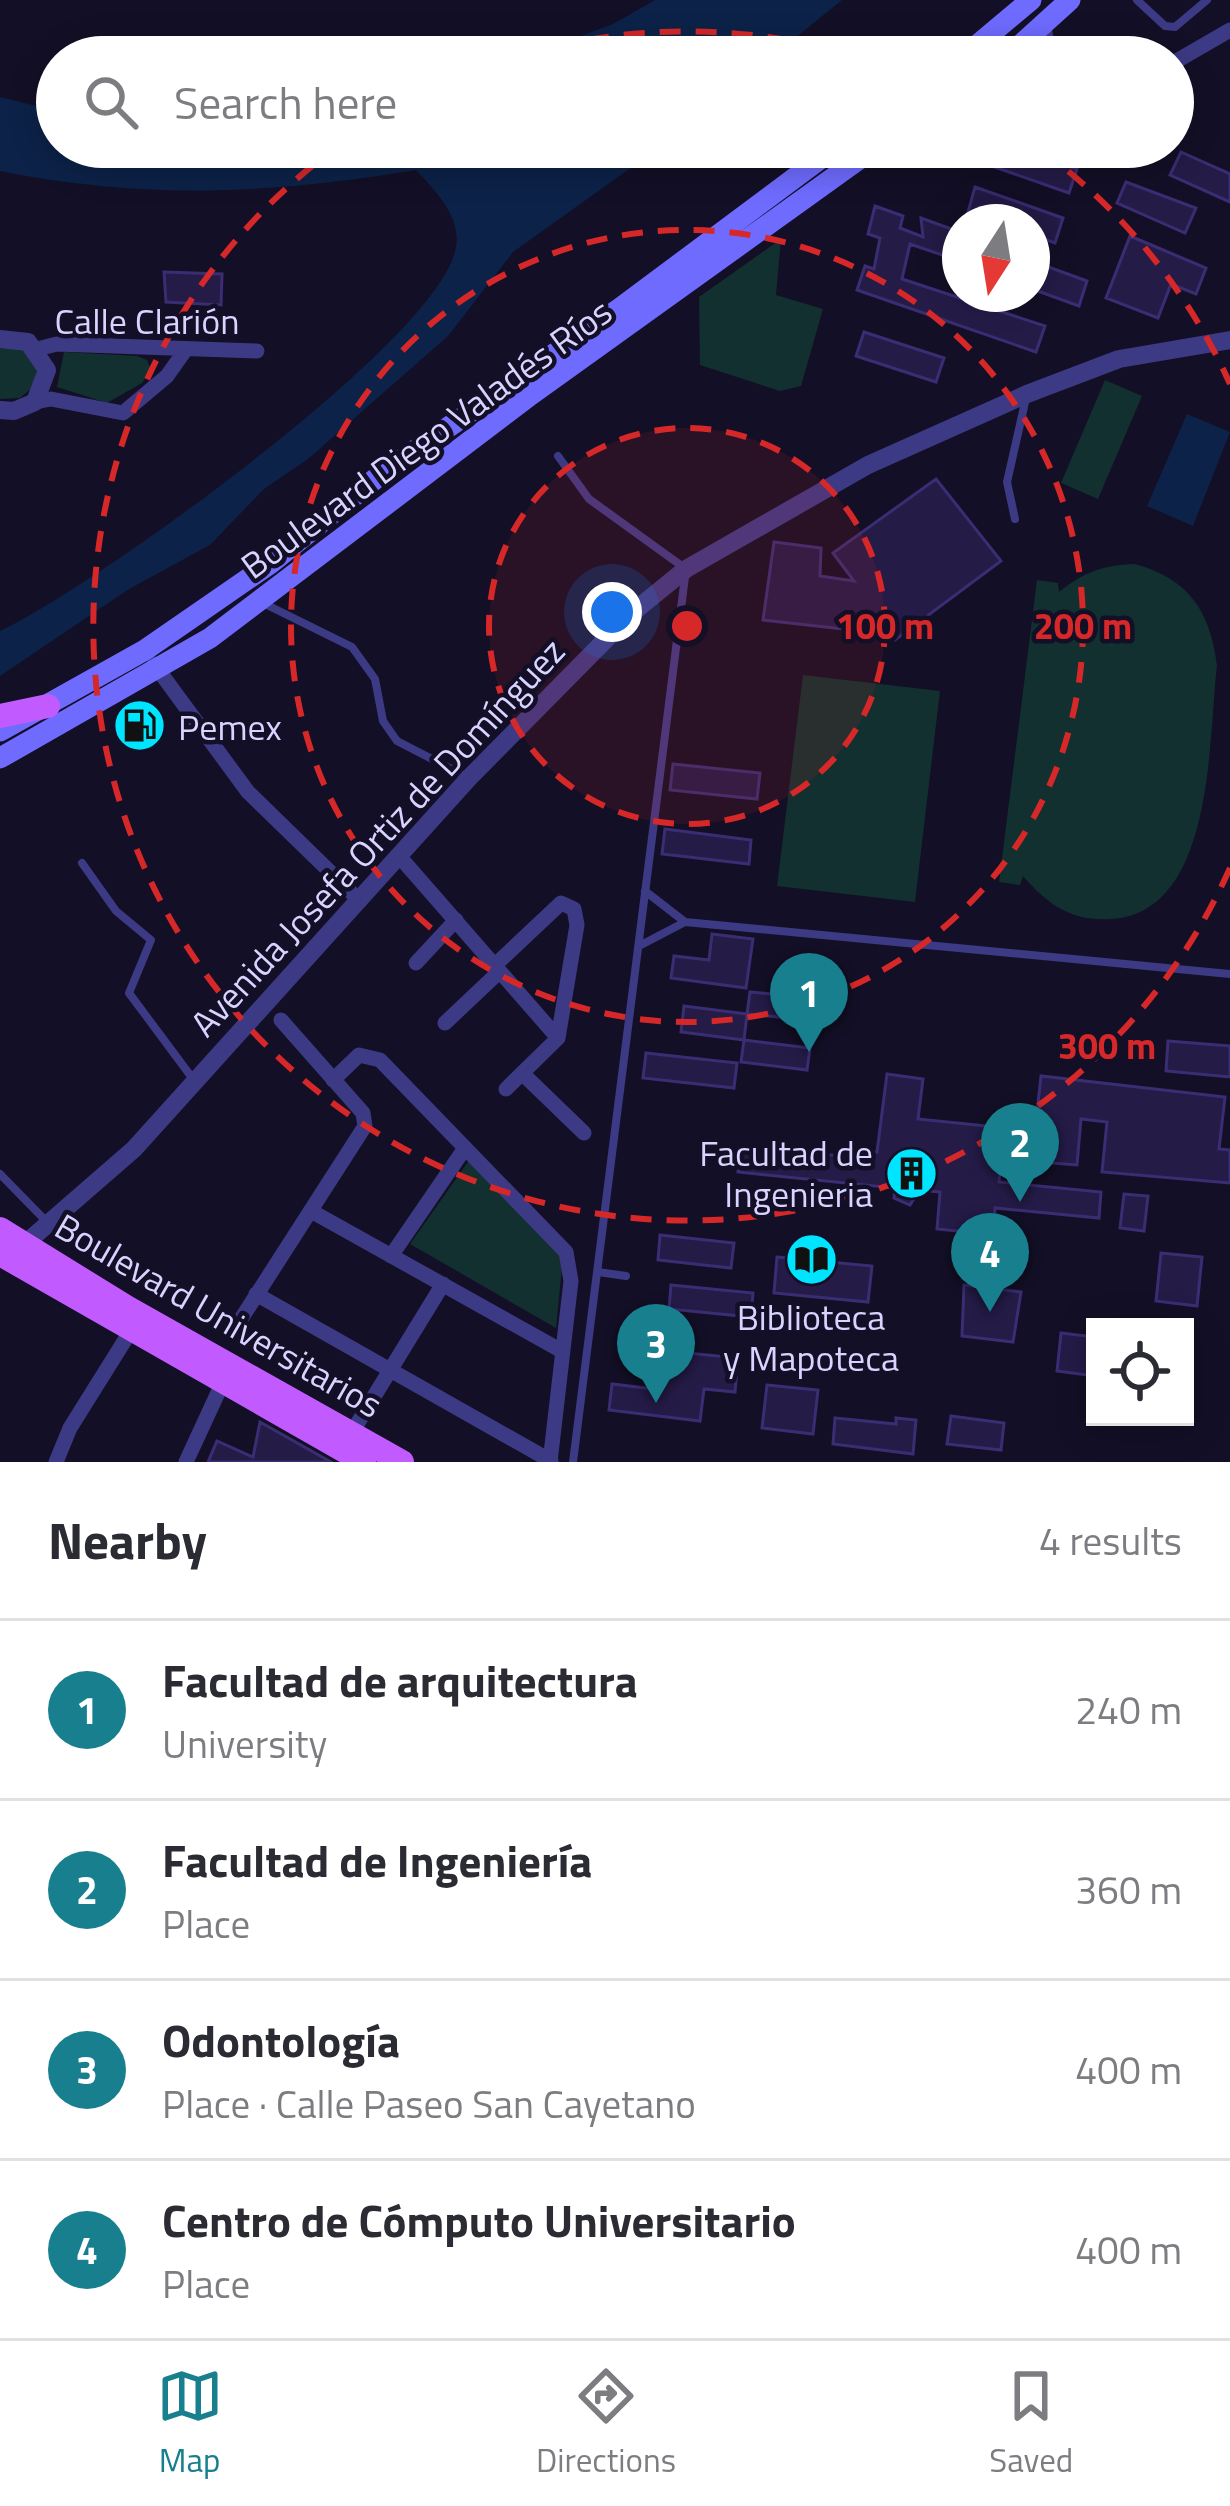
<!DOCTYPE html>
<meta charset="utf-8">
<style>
body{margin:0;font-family:"Titillium Web",sans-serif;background:#f2f2f3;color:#2b2b33}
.controls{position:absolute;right:36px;bottom:36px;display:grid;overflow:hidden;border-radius:0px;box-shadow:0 6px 30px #0003}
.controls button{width:108px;height:108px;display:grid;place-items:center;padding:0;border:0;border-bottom:3px solid #e1e1e2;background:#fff;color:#2b2b33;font:60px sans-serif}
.compass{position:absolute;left:942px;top:204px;width:108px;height:108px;border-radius:50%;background:#fff;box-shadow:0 6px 30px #0003;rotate:192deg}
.you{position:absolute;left:612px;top:612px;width:42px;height:42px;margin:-30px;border:9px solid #fff;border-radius:50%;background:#1a73e8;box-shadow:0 0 0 18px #1a73e833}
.badge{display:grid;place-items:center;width:78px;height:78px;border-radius:50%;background:#187f8f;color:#fff;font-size:39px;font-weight:700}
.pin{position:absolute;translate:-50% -99px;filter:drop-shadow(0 3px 6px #0008)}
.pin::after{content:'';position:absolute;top:63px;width:42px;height:36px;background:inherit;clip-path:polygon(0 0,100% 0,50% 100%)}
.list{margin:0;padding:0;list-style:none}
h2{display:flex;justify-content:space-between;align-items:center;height:156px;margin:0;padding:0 48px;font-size:51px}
h2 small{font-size:39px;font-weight:400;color:#7c7c81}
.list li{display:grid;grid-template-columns:78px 1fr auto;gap:36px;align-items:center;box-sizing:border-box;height:180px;padding:0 48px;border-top:3px solid #e1e1e2}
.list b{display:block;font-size:45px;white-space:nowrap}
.list p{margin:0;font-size:39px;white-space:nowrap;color:#7c7c81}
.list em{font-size:39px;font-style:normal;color:#7c7c81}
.icon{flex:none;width:66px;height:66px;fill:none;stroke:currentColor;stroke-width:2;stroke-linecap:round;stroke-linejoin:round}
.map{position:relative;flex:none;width:1230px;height:1462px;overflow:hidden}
.search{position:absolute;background:#fff;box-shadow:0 6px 30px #0003;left:36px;right:36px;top:36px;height:132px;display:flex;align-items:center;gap:30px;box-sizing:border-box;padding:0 42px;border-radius:66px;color:#7c7c81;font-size:45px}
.sheet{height:876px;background:#fff}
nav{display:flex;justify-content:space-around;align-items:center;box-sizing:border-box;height:168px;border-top:3px solid #e1e1e2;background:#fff;font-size:33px;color:#7c7c81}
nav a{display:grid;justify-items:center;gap:6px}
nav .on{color:#187f8f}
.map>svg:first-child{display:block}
.green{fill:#12302f}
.water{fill:#0c2248}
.building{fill:#241b47;stroke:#3b2d73;stroke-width:3}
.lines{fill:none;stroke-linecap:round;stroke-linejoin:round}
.service{stroke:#3d3a85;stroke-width:8}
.minor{stroke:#3d3a85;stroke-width:15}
.tertiary{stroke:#3d3a85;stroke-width:18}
.secondary{stroke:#6f6bff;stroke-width:21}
.primary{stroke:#c25bff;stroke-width:24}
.ring{fill:none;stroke:#d62828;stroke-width:6;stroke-dasharray:21 15}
.labels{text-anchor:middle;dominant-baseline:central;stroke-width:9;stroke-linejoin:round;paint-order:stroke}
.street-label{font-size:36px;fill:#d9d4ff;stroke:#130f26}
.poi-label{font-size:36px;fill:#d9d4ff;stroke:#130f26;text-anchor:start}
.centre{fill:#d62828;stroke:#130f26;stroke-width:6}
.ring-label{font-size:36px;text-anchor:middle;font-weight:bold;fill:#d62828;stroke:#130f26;stroke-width:9;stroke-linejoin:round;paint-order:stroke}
</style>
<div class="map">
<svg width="1230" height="1462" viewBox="0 0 1230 1462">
<rect width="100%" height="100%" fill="#130f26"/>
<path class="green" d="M781,239l-5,56 47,14 -22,77 -21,5 -80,-26 -1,-68z
M0,347l23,2 14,21 -4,17 -13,11 -20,1z
M64,352l73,4 10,4 4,10 -9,13 -35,20 -50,-16z
M1105,380l37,16 -44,103 -37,-16z
M1135,564c54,15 75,47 82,101 -9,75 -2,248 -106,254 -39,3 -64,-15 -88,-43l-3,9 -21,-3 38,-302 21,3 1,9c25,-20 44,-27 76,-28z
M803,675l137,16 -25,211 -138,-16z
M470,1159l93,98 -7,71 -146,-84z"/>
<path class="water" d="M655,0h187l-70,57h-248l89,-33z
M0,97l57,14v36h603l-147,105 -65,84 -140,123 -44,30 -54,56 -81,44 -129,87v-45c89,-41 442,-292 456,-384 5,-32 -21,-56 -40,-77 -143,24 -273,30 -416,1z
M1187,414l43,18 -37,94 -46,-20z"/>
<path class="building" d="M989,147h23l65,22 -8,24 -86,-30z
M1181,152l49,22v28l-60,-27z
M1126,182l70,26 -11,25 -68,-30z
M975,187l88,31 -8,25 -23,-8v-13h-36l-28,-10z
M875,206l28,10 -3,12 23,9 -2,-19 39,14v29l-50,-17 -8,35 143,47 -9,26 -179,-62 8,-24 9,3 6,-31 -12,-4z
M1130,236l76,32 -10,26 -25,-10 -13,34 -52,-20z
M1032,261l55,20 -8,25 -47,-17z
M164,272l58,2 -1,31 -55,-3z
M864,332l80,26 -8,24 -80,-26z
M936,479l65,82 -106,79 -12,-17 -13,9 -107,-12 11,-78 47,6 -1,28 34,5 -21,-28z
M673,764l87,9 -3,26 -87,-9z
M665,829l86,11 -2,24 -87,-10z
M712,934l41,5 -7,49 -75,-10 3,-22 35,4z
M750,992l64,6 -2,22 -65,-6z
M684,1006l63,8 -3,26 -63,-8z
M744,1040l66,8 -3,22 -66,-8z
M1168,1041l62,5v31l-64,-6z
M646,1053l91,10 -3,25 -91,-10z
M887,1074l36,5 -5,40 117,12 6,-55 184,21 -6,52 11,1v33l-128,-11 5,-50 -26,-3 -4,46 -76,-6 -2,23 102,10 -2,26 -104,-10 -4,50 -16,-2 2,-23 -40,-4 3,-37 -21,-2 -9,15 -16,-7 1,-10 -157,-16 1,-25 127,11 1,-7 10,1z
M1124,1194l24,2 -4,35 -24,-3z
M660,1235l74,8 -3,25 -73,-8z
M1161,1253l41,4 -5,49 -41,-5z
M777,1257l95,9 -4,36 -94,-9z
M671,1285l82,8 -2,24 -82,-8z
M964,1285l57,7 -8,50 -51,-6z
M1061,1333l34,4v39l-38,-5z
M658,1350l80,8 -3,34 -31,-3 -4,32 -91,-11 3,-26 42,5z
M767,1385l51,5 -5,44 -51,-6z
M951,1416l53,7 -3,27 -54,-6z
M835,1418l61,6v-6l20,2 -3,34 -80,-10z
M260,1422l71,40h-123l9,-21 36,16z"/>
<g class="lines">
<path class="service" d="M1137,0l28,26 10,1 32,-27
M558,456l31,43 97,70 -113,893
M1015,519l-8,-37 19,-84
M263,603l89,44 23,32 8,42 14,20 70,36
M82,863l34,48 35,29 -22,53 64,86
M645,891l40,31 545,52
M639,946l46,-24
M0,1174l46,47
M598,1272l28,4"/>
<path class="minor" d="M1044,28l6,29
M1173,63l57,-33
M37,349l20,-5 200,7
M35,402l16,-3 72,14 44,-37 17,-24
M154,664l94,128 112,109
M399,856l159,182
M416,963l40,-43
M494,966l67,-63 13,6 3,16 -19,113
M445,1023l54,-51
M523,1074l61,59
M333,1080l26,-25 21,5 186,192 5,29 -21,181
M506,1089l52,-51
M311,1211l249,139
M391,1256l74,-108
M256,1294l295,167
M232,1333l133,-207 -2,-13 -82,-93
M351,1434l92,-150
M56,1462l14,-34 60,-96
M186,1462l36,-78"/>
<path class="tertiary" d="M0,339l28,3 19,28 -12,32 -21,9 -14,-1
M19,1249l115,-100 335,-371 163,-165 54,-44 182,-104 159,-71 92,-35 111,-19"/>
<path class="secondary" d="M963,57l68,-57
M1007,57l63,-57
M0,731l145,-81 126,-87 114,-92 234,-162 217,-162
M0,758l210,-120 322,-244 344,-247"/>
<path class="primary" d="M0,716l48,-10
M0,1229l128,79 274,154
M0,1254l364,208"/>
</g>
<circle cx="687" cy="626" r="198" fill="#d62828" fill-opacity=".12"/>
<g class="ring">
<circle cx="687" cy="626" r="198"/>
<circle cx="687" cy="626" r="396"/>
<path d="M1230 868A594 594 0 1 1 334 149M518 56A594 594 0 0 1 856 56M1040 149A594 594 0 0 1 1230 384"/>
</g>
<defs>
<symbol id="fuel-disc" viewBox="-11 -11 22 22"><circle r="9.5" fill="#00e5ff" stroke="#130f26"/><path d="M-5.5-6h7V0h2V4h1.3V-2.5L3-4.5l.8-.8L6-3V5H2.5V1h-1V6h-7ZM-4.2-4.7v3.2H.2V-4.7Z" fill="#111"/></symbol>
<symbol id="building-disc" viewBox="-11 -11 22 22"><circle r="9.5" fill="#00e5ff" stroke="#130f26"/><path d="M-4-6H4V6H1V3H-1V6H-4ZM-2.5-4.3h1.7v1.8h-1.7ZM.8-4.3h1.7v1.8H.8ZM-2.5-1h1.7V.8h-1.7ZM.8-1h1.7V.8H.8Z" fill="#111"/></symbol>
<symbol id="library-disc" viewBox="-11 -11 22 22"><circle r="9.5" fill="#00e5ff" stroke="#130f26"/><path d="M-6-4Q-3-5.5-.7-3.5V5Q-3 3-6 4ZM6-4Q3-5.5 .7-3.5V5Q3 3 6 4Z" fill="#111"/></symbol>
</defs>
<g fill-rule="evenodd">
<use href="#fuel-disc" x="110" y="696" width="59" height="59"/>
<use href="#building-disc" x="882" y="1144" width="59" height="59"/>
<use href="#library-disc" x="782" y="1230" width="59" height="59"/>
</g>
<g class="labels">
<g class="street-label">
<text x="147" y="320">Calle Clarión</text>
<text transform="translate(426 438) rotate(-36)">Boulevard Diego Valadés Ríos</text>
<text transform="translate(377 837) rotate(-47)">Avenida Josefa Ortiz de Domínguez</text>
<text transform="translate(219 1315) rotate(30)">Boulevard Universitarios</text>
</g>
<g class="poi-label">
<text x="178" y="726">Pemex</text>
<text x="873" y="1152" text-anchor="end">Facultad de<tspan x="873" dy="41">Ingenieria</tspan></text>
<text x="811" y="1316" text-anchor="middle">Biblioteca<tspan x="811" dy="41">y Mapoteca</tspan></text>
</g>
</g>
<circle cx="687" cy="626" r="18" class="centre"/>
<g class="ring-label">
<text x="885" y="639">100 m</text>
<text x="1083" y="639">200 m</text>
<text x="1107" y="1059">300 m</text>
</g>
</svg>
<div class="controls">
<button><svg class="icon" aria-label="locate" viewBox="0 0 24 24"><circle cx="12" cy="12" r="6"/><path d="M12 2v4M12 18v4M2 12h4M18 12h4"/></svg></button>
</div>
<svg class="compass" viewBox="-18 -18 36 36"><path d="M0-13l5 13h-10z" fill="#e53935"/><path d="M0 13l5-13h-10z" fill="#7c7c81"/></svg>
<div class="you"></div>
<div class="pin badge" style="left:809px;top:1052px">1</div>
<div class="pin badge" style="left:1020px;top:1202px">2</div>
<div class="pin badge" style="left:656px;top:1403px">3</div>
<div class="pin badge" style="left:990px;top:1312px">4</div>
<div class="search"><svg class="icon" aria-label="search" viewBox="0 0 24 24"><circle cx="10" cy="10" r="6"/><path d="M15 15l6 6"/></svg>Search here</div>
</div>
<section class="sheet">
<h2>Nearby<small>4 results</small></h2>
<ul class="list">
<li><span class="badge">1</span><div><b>Facultad de arquitectura</b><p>University</p></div><em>240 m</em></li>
<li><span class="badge">2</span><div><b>Facultad de Ingeniería</b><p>Place</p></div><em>360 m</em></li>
<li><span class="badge">3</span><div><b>Odontología</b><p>Place · Calle Paseo San Cayetano</p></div><em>400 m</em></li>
<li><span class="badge">4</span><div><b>Centro de Cómputo Universitario</b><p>Place</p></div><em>400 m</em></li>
</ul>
</section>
<nav>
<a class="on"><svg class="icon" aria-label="map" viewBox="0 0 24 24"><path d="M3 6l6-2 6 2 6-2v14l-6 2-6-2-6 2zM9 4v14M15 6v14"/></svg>Map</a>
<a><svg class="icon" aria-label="directions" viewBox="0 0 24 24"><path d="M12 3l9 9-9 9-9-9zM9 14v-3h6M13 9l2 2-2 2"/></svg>Directions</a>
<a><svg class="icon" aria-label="saved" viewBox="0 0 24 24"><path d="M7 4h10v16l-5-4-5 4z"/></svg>Saved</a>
</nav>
